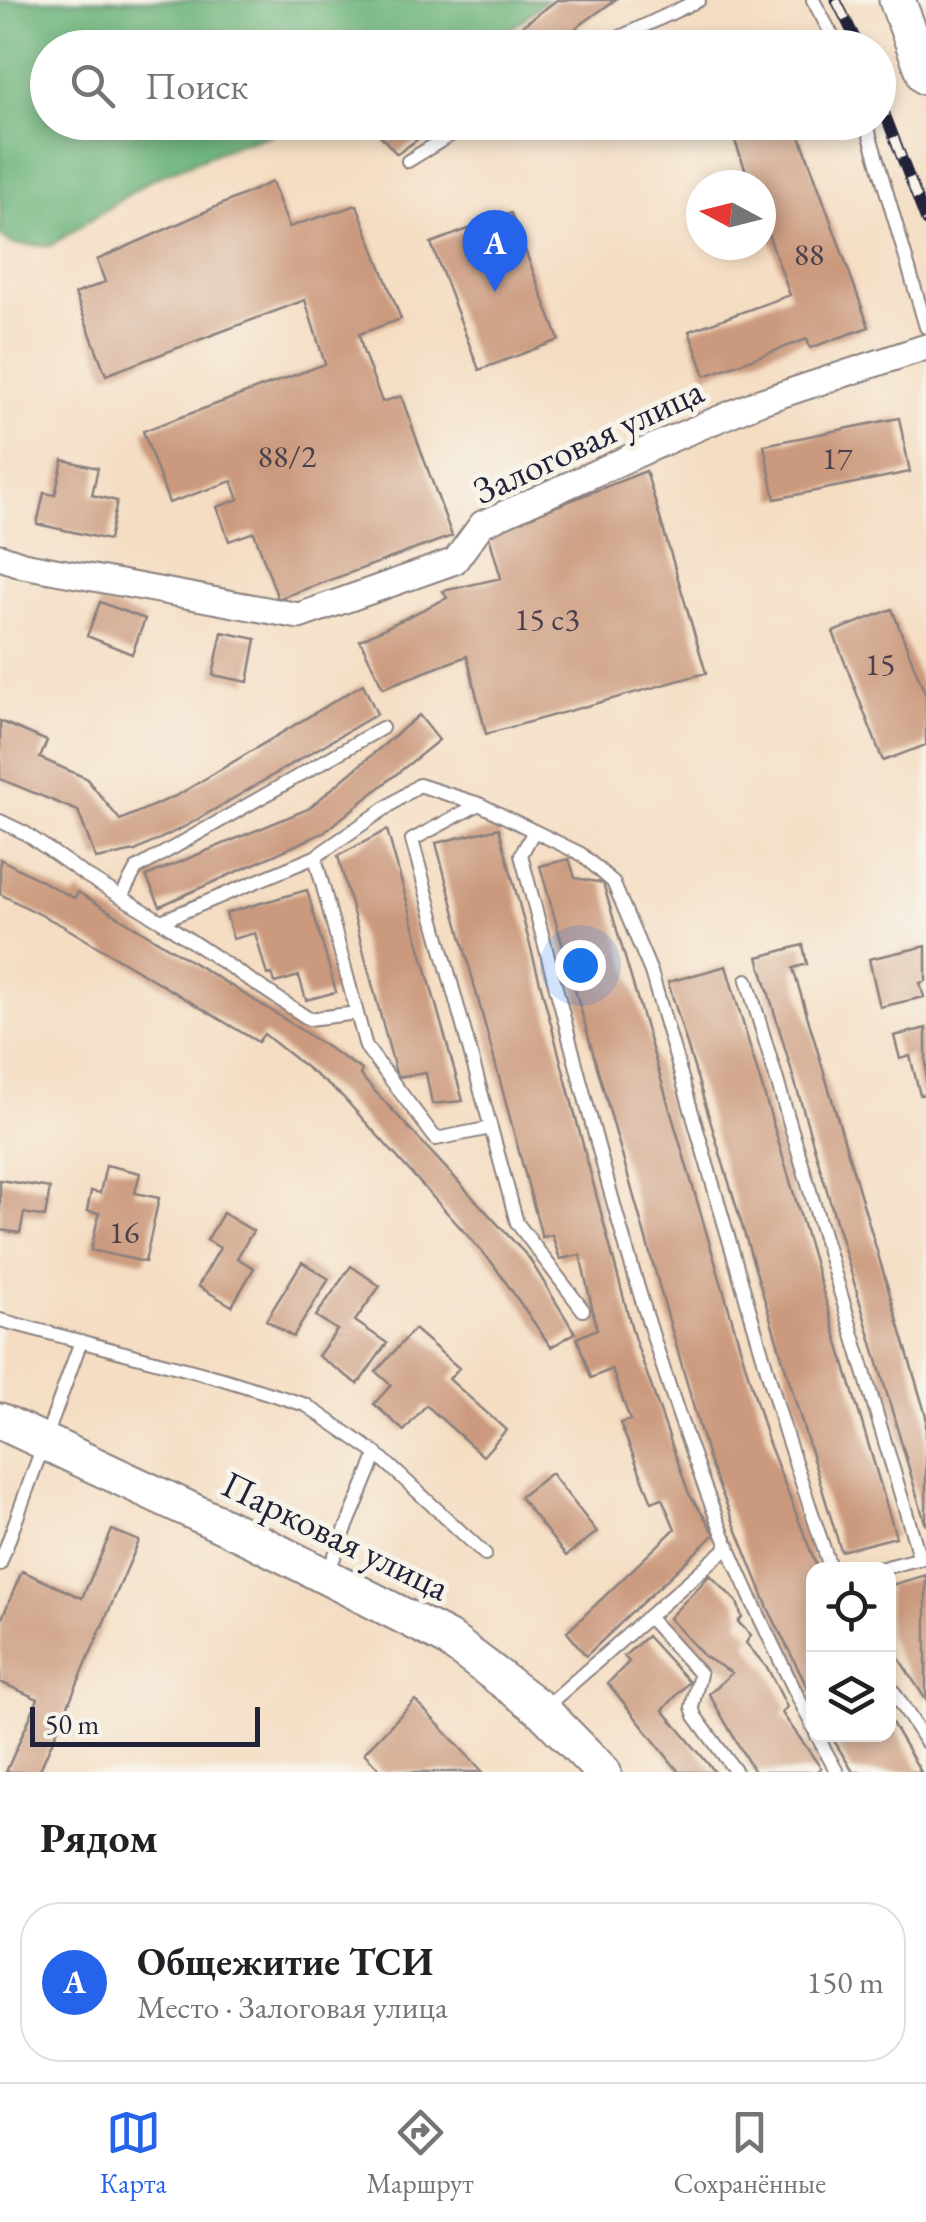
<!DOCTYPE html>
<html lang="ru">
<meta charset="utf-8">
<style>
body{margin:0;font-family:"EB Garamond",serif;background:#f2f2f2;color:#202124}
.controls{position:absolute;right:30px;bottom:30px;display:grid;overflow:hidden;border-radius:20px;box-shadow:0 5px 15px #0003}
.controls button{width:90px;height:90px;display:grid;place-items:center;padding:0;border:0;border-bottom:2px solid #e0e0e0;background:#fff;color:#202124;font:50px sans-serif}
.compass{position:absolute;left:686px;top:170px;width:90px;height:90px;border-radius:50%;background:#fff;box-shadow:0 5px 15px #0003;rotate:277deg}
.scale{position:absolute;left:30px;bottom:25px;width:230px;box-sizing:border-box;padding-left:10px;border:5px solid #22223b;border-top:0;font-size:28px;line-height:35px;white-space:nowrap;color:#22223b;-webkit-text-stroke:8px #f7f3e8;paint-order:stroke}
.you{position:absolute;left:580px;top:965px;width:35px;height:35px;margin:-25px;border:8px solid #fff;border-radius:50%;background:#1a73e8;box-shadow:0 0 0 15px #1a73e833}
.badge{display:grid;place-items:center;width:65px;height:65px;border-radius:50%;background:#2563eb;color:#fff;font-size:32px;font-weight:700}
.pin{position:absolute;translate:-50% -82px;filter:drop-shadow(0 2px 5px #0008)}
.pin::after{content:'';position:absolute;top:52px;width:35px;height:30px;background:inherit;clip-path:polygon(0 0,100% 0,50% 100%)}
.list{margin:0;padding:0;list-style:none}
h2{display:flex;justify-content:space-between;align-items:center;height:130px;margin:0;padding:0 40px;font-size:42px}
h2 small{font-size:32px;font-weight:400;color:#757577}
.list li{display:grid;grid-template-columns:65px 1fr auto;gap:30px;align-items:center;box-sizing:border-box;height:160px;margin:0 20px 20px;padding:0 20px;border:2px solid #e0e0e0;border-radius:40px}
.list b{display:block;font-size:38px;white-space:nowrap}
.list p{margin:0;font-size:32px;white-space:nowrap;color:#757577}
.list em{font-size:32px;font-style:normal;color:#757577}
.icon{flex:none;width:55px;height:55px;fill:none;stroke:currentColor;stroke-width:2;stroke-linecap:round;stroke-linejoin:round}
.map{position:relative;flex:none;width:926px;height:1772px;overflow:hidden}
.search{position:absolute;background:#fff;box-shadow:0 5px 15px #0003;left:30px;right:30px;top:30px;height:110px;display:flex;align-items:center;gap:25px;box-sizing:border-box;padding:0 35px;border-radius:55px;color:#757577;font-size:38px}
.sheet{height:310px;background:#fff}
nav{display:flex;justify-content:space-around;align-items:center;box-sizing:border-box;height:140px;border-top:2px solid #e0e0e0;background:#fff;font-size:28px;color:#757577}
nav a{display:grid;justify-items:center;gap:5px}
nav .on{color:#2563eb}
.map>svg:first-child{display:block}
.forest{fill:#6ab37a;stroke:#466a5a;stroke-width:2.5}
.building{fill:#cb997d}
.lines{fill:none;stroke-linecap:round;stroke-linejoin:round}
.lane-casing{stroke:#8b807e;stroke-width:16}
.street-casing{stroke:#8b807e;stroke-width:29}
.secondary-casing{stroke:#8b807e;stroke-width:39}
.lane{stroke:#fff;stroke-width:12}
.street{stroke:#fff;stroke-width:25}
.secondary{stroke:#fff;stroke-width:35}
.rail-casing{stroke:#22223b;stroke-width:11}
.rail{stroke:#f7f3e8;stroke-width:8;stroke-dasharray:22;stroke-linecap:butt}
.labels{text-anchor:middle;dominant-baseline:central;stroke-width:10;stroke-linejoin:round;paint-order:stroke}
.number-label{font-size:32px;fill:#4c404c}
.street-label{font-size:38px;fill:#22223b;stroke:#f7f3e8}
</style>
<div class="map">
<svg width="926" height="1772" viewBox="0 0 926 1772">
<rect width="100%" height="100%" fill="#f7f3e8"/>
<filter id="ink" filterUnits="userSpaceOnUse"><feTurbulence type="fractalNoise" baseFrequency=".01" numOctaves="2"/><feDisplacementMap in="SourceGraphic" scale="20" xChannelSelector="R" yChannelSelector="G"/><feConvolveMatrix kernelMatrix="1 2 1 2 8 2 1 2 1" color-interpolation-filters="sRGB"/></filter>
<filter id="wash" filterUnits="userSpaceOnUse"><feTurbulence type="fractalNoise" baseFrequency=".0048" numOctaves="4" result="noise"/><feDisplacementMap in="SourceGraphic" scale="40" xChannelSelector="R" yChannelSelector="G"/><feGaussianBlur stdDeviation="2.25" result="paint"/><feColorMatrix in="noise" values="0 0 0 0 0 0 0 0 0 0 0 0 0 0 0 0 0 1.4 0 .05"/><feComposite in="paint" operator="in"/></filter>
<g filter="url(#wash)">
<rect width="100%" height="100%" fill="#f4ddc2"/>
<path class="forest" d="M0,0h547l-59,47 -440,1v74l263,1 -78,23 -81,33 -102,67 -37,-2 -13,-8z"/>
<g id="blocks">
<path class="building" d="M557,0h58l-67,48h-56z
M390,122h52l-45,32 -20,-22z
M728,122h67l74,205 -59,21 -3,-9 -102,37 -16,-45 101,-36 -29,-81v-29h-10z
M272,182l17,45 68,-22 44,114 -42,15 4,17 19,51 19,-6 51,140 -174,63 -24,-67 -25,9 -12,-34 22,-8 -7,-18 -63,22 -26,-72 182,-67 -20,-64 -199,75 -31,-81 30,-12 -8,-22z
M511,213l48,127 -80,30 -48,-127z
M899,418l11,54 -135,27 -11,-54z
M63,460l35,8 -6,27 25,6 -8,39 -72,-16 7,-31 11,2z
M646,471l60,202 -220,61 -19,-78 -84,32 -23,-48 87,-42 -4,-7 58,-13 -13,-45z
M100,602l45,17 -13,35 -45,-18z
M892,609l34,87v49l-43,16 -50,-129z
M222,632l34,7 -8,43 -35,-7z
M363,684l14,30 -189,111 -53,26 -39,8 -18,-48 -78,-32v-58l47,20 -7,17 46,20 34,42 58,-25z
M419,715l20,25 -116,93 -163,73 -14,-30 162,-67z
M499,828l135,509 55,157 26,40 -129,122 -19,-24 108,-103 -13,-31 -10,4 -32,-79 10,-3 -18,-51 -21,9 -14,-40 20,-9 -17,-74 -20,4 -8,-24 -10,2 -106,-394z
M387,830l76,271 -31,3 -6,-31 -29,4 -59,-221z
M0,859l74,39 4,-6 197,121 87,57 -2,5 169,183 46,75 -24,14 -58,-83 -151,-168 -78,-62 -6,8 -195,-116 -63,-32z
M569,859l6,19 28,5 165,558 50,129h-4v131l-46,-93 -59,-147 -169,-595z
M307,890l29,102 -30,8 -7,-24 -24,7 -3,-9 -5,1 -12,-42 -22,6 -7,-26z
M803,945l4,19 -14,4 133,448v110l-168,-569z
M926,946v35l-6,2 4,14 -44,10 -11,-48z
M726,966l170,571 -55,14 -173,-569z
M926,1028v66l-6,1 -10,-39 -10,3 -6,-23z
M106,1165l34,8 -5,20 24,5 -14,64 -54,-12 8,-37 -12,-2 4,-20 9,2z
M0,1180l50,8 -5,29 -21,-4 -4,20 -20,-3z
M223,1213l30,18 -16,27 17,10 -22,38 -34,-20 22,-38 -13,-8z
M302,1262l27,17 -36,58 -27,-17z
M351,1266l29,20 -25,35 32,22 -29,41 -40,-28 19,-26 -21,-14z
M414,1329l45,39 -10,11 57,51 -23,26 -57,-51 -22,26 -30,-27 17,-19 -15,-13z
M551,1473l46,59 -31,24 -46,-59z
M112,1530l27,11 -100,231h-33l32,-73 -38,-17v-59l22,-52 60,27z
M710,1575l27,27 5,15 -4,5 13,13 -5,8 22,26 19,38 -5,6 39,55 -4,4h-63l-45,-78 23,-21 -28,-17 -35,-38z
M926,1575v125l-30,-46 -8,-20v-48z
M647,1636l42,46 -26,28 52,62h-36l-71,-89 21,-21 -5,-6z
M415,1700l68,72h-101l-18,-19z
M888,1716l33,56h-68l-23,-38h58z"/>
</g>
</g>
<g filter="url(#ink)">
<use href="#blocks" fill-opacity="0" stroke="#8b807e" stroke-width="2.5"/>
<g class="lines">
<defs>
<path id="lane" d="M813,0l26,48
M597,48l102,-48
M866,122l60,205
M408,161l64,-39
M479,804l-67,36 105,383 66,87
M0,821l25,12 60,42 76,46 154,-64 104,-72 60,19 102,50 32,28 38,90 135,463 45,135
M534,831l-13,24c55,204 103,412 176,611 32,91 74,177 117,263
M315,857l51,190 70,92 55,-11
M121,897l15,-28 246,-141
M161,921l148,98 48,-6
M747,980l173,579
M0,1320l223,59 83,26 71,49 108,100
M0,1564l81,-223
M875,1570l51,-13
M327,1574l50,-120
M649,1618l51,56 -8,33 3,9 41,56
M888,1683l38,59
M543,1709l186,-163
M816,1734l21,38"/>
<path id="street" d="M0,557l23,8 276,51 156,-55 27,-37 187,-84 90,-38 167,-55"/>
<path id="secondary" d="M897,0l29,77
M0,1421l254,119 193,98 95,72 61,62"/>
</defs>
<use href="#lane" class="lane-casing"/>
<use href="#street" class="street-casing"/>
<use href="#secondary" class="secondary-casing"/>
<use href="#lane" class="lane"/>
<use href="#street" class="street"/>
<use href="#secondary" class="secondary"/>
<defs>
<path id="rail" d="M836,0l24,48
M878,96l48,125"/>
</defs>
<use href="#rail" class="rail-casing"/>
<use href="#rail" class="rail"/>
</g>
</g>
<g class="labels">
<g class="number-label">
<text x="809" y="254">88</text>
<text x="287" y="456">88/2</text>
<text x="837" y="458">17</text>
<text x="547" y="619">15 с3</text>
<text x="880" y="664">15</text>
<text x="124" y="1232">16</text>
</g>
<g class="street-label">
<text transform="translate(588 440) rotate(-25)">Залоговая улица</text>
<text transform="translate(336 1535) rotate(26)">Парковая улица</text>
</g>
</g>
</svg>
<div class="controls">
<button><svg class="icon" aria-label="locate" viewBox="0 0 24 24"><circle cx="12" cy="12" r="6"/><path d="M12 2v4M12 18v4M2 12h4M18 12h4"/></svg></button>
<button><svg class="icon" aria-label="layers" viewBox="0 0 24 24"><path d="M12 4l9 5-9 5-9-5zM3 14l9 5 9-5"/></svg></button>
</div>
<svg class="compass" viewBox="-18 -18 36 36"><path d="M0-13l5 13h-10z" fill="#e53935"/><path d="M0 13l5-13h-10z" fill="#757577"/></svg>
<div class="scale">50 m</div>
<div class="you"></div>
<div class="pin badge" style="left:495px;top:292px">A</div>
<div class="search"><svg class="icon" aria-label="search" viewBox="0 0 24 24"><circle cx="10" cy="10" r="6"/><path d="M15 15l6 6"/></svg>Поиск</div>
</div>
<section class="sheet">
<h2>Рядом<small></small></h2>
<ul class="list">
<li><span class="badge">A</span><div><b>Общежитие ТСИ</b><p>Место · Залоговая улица</p></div><em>150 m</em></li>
</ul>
</section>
<nav>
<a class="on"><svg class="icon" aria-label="map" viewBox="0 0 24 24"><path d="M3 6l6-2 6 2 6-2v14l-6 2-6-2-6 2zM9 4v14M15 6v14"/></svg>Карта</a>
<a><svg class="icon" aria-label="directions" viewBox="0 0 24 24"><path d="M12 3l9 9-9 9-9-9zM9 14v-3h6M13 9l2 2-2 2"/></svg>Маршрут</a>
<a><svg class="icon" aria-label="saved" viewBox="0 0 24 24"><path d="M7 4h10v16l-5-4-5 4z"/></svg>Сохранённые</a>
</nav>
